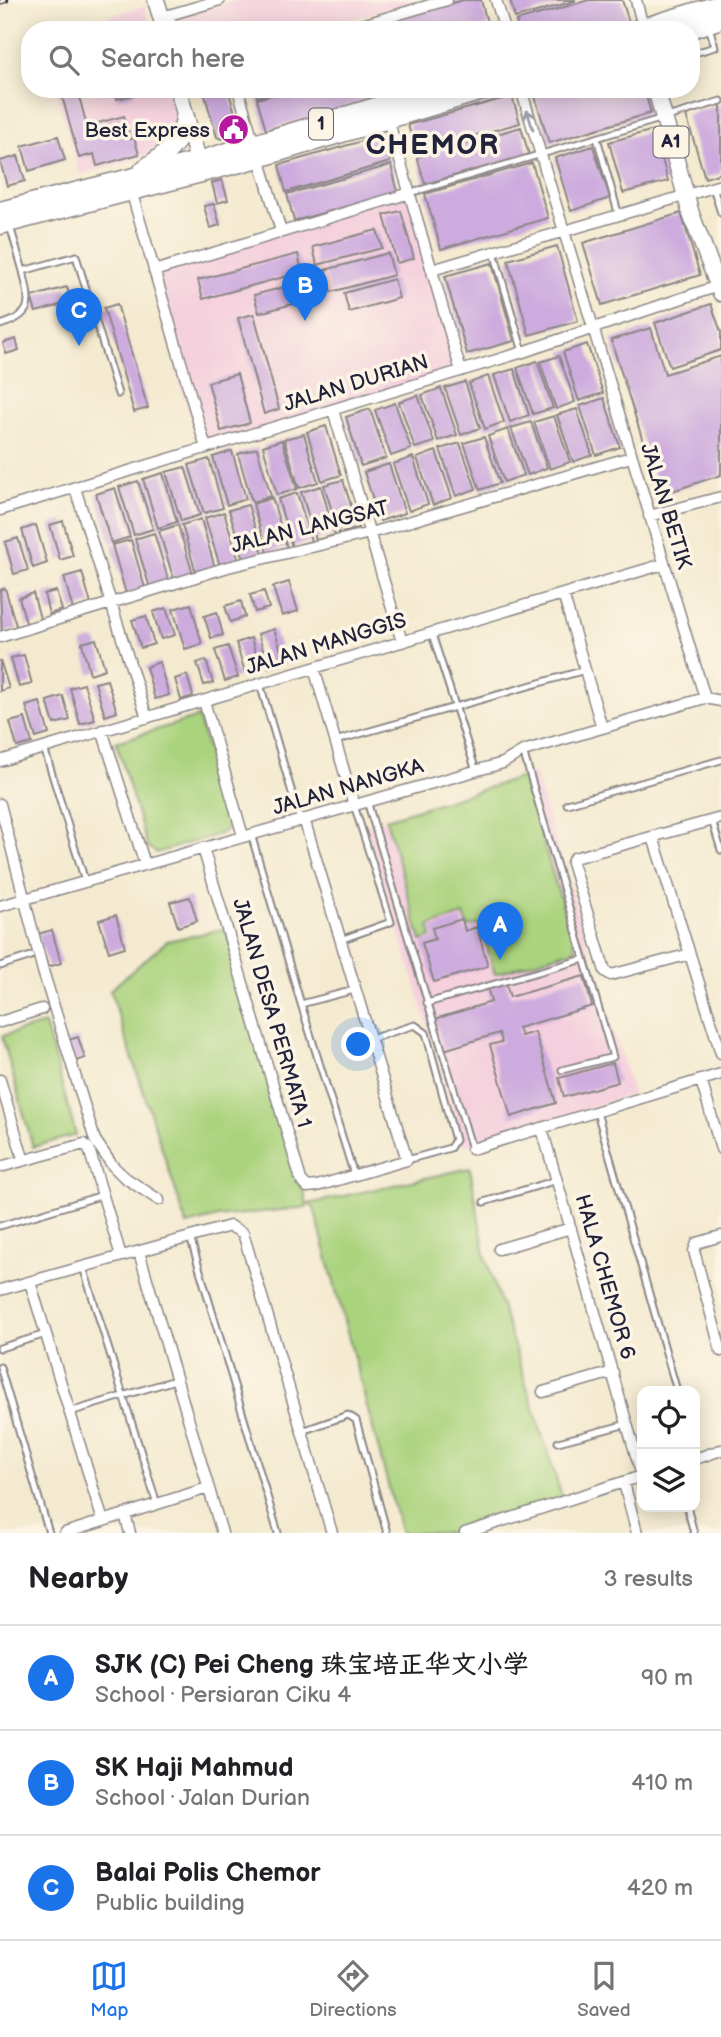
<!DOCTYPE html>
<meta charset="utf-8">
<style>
body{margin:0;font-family:"Balsamiq Sans","LXGW WenKai TC",sans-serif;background:#f6f6f6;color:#202124}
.controls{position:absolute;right:21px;bottom:21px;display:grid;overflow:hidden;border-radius:14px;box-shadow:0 4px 18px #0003}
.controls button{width:63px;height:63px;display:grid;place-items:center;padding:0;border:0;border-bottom:2px solid #e0e0e0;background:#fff;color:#202124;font:35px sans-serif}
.you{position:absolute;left:359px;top:1045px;width:24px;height:24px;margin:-18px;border:5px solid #fff;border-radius:50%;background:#1a73e8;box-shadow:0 0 0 10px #1a73e833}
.badge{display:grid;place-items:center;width:46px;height:46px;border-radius:50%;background:#1a73e8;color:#fff;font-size:23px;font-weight:700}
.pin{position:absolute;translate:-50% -58px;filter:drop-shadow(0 2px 4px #0008)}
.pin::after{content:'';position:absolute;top:37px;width:24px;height:21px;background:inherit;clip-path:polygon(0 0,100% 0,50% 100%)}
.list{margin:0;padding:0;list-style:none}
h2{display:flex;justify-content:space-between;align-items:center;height:91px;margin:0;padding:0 28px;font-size:30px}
h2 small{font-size:23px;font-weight:400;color:#757577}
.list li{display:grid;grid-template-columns:46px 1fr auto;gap:21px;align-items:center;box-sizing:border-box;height:105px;padding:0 28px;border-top:2px solid #e0e0e0}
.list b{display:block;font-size:26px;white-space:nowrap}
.list p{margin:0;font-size:23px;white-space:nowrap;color:#757577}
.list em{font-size:23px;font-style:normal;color:#757577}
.icon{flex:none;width:38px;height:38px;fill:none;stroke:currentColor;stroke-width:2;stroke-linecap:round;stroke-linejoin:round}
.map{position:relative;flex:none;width:721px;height:1533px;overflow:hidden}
.search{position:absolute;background:#fff;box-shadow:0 4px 18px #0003;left:21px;right:21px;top:21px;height:77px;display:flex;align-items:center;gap:18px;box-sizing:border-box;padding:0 24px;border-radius:28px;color:#757577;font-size:26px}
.sheet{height:406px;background:#fff}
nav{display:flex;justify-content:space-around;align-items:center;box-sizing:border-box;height:98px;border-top:2px solid #e0e0e0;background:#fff;font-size:19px;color:#757577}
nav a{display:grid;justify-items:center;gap:4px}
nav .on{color:#1a73e8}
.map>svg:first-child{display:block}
.built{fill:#f4cfdd}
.green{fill:#aad37e;stroke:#667a5c;stroke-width:2}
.building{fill:#cdabde}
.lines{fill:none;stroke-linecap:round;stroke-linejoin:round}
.lane-casing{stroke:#8b8686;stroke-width:9}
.street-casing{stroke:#8b8686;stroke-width:13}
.primary-casing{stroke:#8b8686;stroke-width:19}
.highway-casing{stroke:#8b8686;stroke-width:21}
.lane{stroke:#fff;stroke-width:5}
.street{stroke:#fff;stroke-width:10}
.primary{stroke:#fff;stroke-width:16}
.highway{stroke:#fff;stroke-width:18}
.rail-casing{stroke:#22223b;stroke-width:6}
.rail{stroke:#fcf5e5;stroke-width:3.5;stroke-dasharray:10;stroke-linecap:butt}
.oneway{stroke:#9c9ca7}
.labels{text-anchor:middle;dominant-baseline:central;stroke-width:7;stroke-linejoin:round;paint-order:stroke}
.shield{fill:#fcf5e5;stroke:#63616e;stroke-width:2}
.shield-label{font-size:19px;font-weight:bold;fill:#22223b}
.poi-label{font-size:21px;fill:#22223b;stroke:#fcf5e5;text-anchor:end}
.street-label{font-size:21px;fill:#22223b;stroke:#fcf5e5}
.district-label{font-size:28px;font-weight:bold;letter-spacing:2px;fill:#22223b;stroke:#fcf5e5}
</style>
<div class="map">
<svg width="721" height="1533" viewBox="0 0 721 1533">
<rect width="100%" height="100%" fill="#fcf5e5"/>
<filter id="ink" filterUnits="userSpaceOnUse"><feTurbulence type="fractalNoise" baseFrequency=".0143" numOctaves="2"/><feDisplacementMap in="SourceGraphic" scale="14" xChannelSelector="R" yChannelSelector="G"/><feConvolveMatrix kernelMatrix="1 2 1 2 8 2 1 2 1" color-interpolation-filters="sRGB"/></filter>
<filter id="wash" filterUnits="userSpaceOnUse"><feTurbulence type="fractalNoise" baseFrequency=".00686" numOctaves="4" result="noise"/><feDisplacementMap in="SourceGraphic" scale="28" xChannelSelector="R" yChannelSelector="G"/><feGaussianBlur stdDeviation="1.57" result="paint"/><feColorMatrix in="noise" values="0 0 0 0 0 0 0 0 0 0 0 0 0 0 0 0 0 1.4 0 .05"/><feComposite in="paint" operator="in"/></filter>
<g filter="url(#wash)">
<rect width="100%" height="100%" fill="#f4ead0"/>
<path class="built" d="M236,0h182l-103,30h-133l-4,-13z
M145,6l7,24h-91z
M55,89h114l12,41 -36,26 -65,19z
M410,193l51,178 -262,77 -51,-179z
M535,773l98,321 -168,52 -99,-321z"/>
<path class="green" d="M198,717l32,106 -7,10 -67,20 -9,-7 -31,-104z
M523,777l53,172 -81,25 -15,-50 -12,3 -4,-12 -35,11 3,11 -11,4 -35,-122z
M225,929l78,255 4,23 -89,10 -31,8 -77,-235 57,-49z
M45,1024l31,111 -43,12 -31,-111z
M470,1168l15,87 78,245 -103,33h-59l-87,-325 -6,-4z"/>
<g id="blocks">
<path class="building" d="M463,0h18l7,26 -13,4h-98l-1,-5z
M510,0h65v1l-60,17z
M589,0h33l7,22 -28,8h-83l-2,-9z
M60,89h17l10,37 37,-10 6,23 4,-1 5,16 -42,12 -3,-12 -15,4z
M114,89h18l2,6 -17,4z
M203,89h25l13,45 -20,5 -4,-2z
M255,89h27v1l-25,7z
M293,89h74l3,11 -104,30 -9,-31z
M545,89h99l7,24 -102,30 -15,-50z
M512,96l8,27 -104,29 -8,-27z
M721,104v69l-16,5 -19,-63z
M521,127l8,28 -104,29 -8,-27z
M654,130l14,51 -45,12 -14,-51z
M383,135l7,27 -104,30 -7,-27z
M58,136l7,24 -36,11 -7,-25z
M593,146l17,52 -39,13 -16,-53z
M18,156l7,25 -18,5 -7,-25z
M532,163l16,55 -107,31 -16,-55z
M391,165l7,27 -104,29 -7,-27z
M222,180l6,20 -11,3 -5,-20z
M214,204l6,21 -10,3 -6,-22z
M401,211l13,47 -17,5 -13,-48z
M681,213l19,62 -98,30 -19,-62z
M377,230l5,18 -65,17 -4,-18z
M557,246l21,75 -49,14 -21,-75z
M388,253l6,22 -63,17 -6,-22z
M298,254l4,18 -99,27 -5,-19z
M492,263l22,78 -47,13 -22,-78z
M319,278l4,18 -64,17 -5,-18z
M394,279l5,19 -50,14 -5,-19z
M67,287l4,15 -35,10 -5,-15z
M117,304l31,104 -14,4 -30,-104z
M711,304l10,28v18l-51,17 -15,-44z
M80,305l3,13 -16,4 -3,-12z
M254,314l25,95 -15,5 -26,-96z
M651,328l14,46 56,-18v119l-61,20 -49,-155z
M16,339l3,11 -13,4 -3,-11z
M587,344l16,49 -24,8 -16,-49z
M559,356l16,46 -19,7 -16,-47z
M537,361l16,47 -20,6 -16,-46z
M514,369l15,46 -19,7 -16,-47z
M237,374l13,49 -29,8 -13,-49z
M488,376l16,46 -19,7 -16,-46z
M465,382l15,46 -19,7 -16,-47z
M441,388l16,47 -19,6 -16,-46z
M418,395l16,47 -19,6 -16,-46z
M604,398l16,49 -24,8 -16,-49z
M395,403l16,46 -20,7 -16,-46z
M370,409l16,49 -25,8 -15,-49z
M577,409l15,46 -19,7 -16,-47z
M554,416l16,46 -20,7 -16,-47z
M531,422l16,46 -19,7 -17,-47z
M326,426l15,49 -19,6 -15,-49z
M508,429l16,46 -20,7 -16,-46z
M304,434l14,48 -19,6 -15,-49z
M484,437l16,46 -20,7 -16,-47z
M282,440l15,49 -20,6 -14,-49z
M460,443l16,46 -20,7 -16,-47z
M257,448l14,48 -19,6 -14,-48z
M232,451l14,48 -19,6 -14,-48z
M436,451l16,47 -19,7 -16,-47z
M413,457l15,47 -19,7 -16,-47z
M209,459l14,49 -19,5 -15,-48z
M389,464l16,49 -25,8 -16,-49z
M185,467l15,48 -19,6 -15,-49z
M163,473l14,49 -19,6 -15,-49z
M343,480l15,48 -19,6 -15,-49z
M138,481l15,48 -19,6 -15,-48z
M321,486l14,49 -19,5 -15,-48z
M115,488l15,49 -19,6 -15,-49z
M297,493l14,48 -19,6 -14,-48z
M272,498l15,49 -20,6 -14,-49z
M248,505l15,48 -19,6 -15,-49z
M224,512l15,49 -19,5 -15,-48z
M201,519l14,49 -19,5 -14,-48z
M63,521l10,35 -13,4 -10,-35z
M36,525l11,38 -14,5 -11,-38z
M178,525l15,49 -19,6 -15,-49z
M154,533l15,49 -19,6 -15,-49z
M18,538l10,32 -14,4 -9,-32z
M131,540l14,48 -19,6 -14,-49z
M82,572l9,32 -18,6 -9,-33z
M289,582l9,29 -16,5 -9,-29z
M5,588l12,41 -15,4 -2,-43z
M56,591l6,19 -13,4 -5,-20z
M264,591l5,17 -14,4 -5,-17z
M33,593l8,29 -14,4 -8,-28z
M241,601l4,16 -15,5 -5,-16z
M191,604l11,40 -17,5 -12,-40z
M166,608l9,27 -14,4 -8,-27z
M217,612l6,23 -12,3 -7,-22z
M146,616l8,28 -13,4 -9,-28z
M274,629l11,34 -16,5 -11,-34z
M251,638l9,30 -15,4 -9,-29z
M96,639l9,30 -15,5 -8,-31z
M228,646l10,31 -13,4 -10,-31z
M24,655l8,29 -13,3 -8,-29z
M0,660l9,28 -9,3z
M206,660l7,23 -9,2 -7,-22z
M159,662l10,33 -14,4 -9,-32z
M187,675l6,21 -12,4 -6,-21z
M107,680l10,32 -12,4 -10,-33z
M84,684l11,36 -15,4 -10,-36z
M63,696l7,24 -16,4 -7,-23z
M40,702l9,32 -13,4 -10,-32z
M25,718l7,25 -15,4 -7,-25z
M190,897l7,24 -19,6 -8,-25z
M116,915l9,32 -16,5 -10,-32z
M462,919l3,12 12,-4 11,39 -54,16 -12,-39 13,-4 -3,-11z
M52,930l9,33 -13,4 -10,-33z
M584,976l8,30 -74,22 3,8 14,-4 21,71 -45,14 -21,-72 12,-3 -3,-9 -55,17 -9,-31 56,-17 -4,-16 18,-5 5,16z
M78,1037l7,21 -12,4 -7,-21z
M613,1063l5,19 -54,15 -5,-19z"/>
</g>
</g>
<g filter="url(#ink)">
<use href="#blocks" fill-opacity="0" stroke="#8b8686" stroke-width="2"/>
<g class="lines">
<defs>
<path id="lane" d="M691,54l24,-7 -6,-20
M597,138l22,78
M713,187l8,26
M410,193l311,-92
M10,226l13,45 53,-15 42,138
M494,252l29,100
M0,325c35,-10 30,-23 23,-54
M432,634l44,137
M260,684l40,136
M335,741l250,-71
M44,748l41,133
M523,751l90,306 -51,13
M367,801l105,348
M567,804l154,-44
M712,820l9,30
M251,834l50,170
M340,940l51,-18 -37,-117
M0,966l31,-10
M427,1003l157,-44
M370,1039l45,-14 11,8 29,107 -5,8 -43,12
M597,1112l80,279
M354,1175l-53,-171 53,-14
M484,1202l73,-22
M0,1226l103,-31
M190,1237l88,296
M83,1267l74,237
M0,1348l46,-14
M0,1367l49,166
M70,1412l105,-32
M302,1431l46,-16 8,5 31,113
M558,1442l69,-18
M687,1507l7,26"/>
<path id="street" d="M496,0l9,30
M636,0l7,27
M173,30l-4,-15 51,-15
M345,30l102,-30
M238,89l16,55
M380,89l4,15
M521,89l184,609
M388,119l73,252
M259,158l22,73
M130,187l76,261
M432,270l289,-85
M154,271l256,-78
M333,410l69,232
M75,488l72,230
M0,510l523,-158 198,-67
M649,516l72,-19
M563,594l39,134
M0,637l228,-70 142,-34 261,-76
M314,668l40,137
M204,701l39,135
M102,730l43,134
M0,761l664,-197
M0,804l43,167 52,169 17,25 12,12 35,23
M653,837l68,216
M203,848l98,332 6,7 10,-1 90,-26 -103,-341
M0,906l503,-143 20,-12 182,-53 16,3
M690,954l-79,21 -6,-4 -33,-108 2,-5 147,-40
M0,1022l42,-13
M0,1080l23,78
M701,1080l20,69
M542,1129l100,347
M472,1149l249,-75
M0,1167l84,-23 5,5 32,107
M721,1236l-24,7 -3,8 27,100
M499,1249l72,-21
M139,1252l83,281
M30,1282l73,239
M0,1290l230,-64 13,7 89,300
M543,1392l70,-20
M695,1459l26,-9
M624,1483l13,50
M125,1514l5,19
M65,1533l143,-45
M465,1533l177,-57"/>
<path id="primary" d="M156,0l9,30
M178,89l23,82
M656,89l35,125 30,79"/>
<path id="highway" d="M635,30l86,-26
M688,30l33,-11
M143,170c20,-14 39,-26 42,-52
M0,211l198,-50 236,-72
M0,225l259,-67 230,-69"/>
</defs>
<use href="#lane" class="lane-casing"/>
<use href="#street" class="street-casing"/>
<use href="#primary" class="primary-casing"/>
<use href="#highway" class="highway-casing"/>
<use href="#lane" class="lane"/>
<use href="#street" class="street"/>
<use href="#primary" class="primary"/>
<use href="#highway" class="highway"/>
<defs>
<path id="rail" d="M0,2l6,-2"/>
</defs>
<use href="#rail" class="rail-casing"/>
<use href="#rail" class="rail"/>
</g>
<defs><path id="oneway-shaft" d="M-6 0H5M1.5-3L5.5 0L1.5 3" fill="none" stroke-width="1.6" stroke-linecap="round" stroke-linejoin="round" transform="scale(1.75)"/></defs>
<use class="oneway" href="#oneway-shaft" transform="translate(530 120) rotate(-107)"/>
</g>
<defs>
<symbol id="civic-disc" viewBox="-11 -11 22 22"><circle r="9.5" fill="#b5179e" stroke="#fcf5e5"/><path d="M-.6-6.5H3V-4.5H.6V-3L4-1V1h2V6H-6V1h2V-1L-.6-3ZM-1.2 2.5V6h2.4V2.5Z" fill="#fff"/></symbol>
</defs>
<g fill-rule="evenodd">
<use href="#civic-disc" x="216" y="112" width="35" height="35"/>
</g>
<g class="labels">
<g class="shield">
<rect x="309" y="108.5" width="24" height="31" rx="5"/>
<rect x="653.5" y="126.5" width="35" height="31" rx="5"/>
</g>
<g class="shield-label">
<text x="321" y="124">1</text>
<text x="671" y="142">A1</text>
</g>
<g class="poi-label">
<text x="210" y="130">Best Express</text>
</g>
<g class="street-label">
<text transform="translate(356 383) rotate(-17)">JALAN DURIAN</text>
<text transform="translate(666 506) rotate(73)">JALAN BETIK</text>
<text transform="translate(310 527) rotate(-14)">JALAN LANGSAT</text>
<text transform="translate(326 644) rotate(-17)">JALAN MANGGIS</text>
<text transform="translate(348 787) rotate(-16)">JALAN NANGKA</text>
<text transform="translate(272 1013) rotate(74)">JALAN DESA PERMATA 1</text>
<text transform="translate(605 1277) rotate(74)">HALA CHEMOR 6</text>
</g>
<g class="district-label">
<text x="433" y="145">CHEMOR</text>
</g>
</g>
</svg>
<div class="controls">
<button><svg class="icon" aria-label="locate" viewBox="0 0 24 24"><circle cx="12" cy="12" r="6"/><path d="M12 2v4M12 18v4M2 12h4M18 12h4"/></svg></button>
<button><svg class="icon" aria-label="layers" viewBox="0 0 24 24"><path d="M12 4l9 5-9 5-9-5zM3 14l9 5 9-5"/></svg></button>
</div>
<div class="you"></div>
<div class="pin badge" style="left:500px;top:960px">A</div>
<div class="pin badge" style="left:305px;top:321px">B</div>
<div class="pin badge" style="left:79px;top:346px">C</div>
<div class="search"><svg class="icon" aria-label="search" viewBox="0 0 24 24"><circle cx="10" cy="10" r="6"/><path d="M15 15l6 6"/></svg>Search here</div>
</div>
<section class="sheet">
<h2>Nearby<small>3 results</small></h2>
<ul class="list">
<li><span class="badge">A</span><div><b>SJK (C) Pei Cheng 珠宝培正华文小学</b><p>School · Persiaran Ciku 4</p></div><em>90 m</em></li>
<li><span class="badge">B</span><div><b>SK Haji Mahmud</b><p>School · Jalan Durian</p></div><em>410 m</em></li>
<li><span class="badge">C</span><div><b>Balai Polis Chemor</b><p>Public building</p></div><em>420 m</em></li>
</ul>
</section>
<nav>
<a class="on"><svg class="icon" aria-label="map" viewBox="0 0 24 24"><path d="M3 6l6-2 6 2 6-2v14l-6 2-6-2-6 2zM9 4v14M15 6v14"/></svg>Map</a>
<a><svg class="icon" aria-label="directions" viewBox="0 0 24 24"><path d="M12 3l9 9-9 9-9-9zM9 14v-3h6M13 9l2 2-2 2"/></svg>Directions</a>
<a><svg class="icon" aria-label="saved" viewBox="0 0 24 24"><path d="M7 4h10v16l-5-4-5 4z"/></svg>Saved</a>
</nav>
